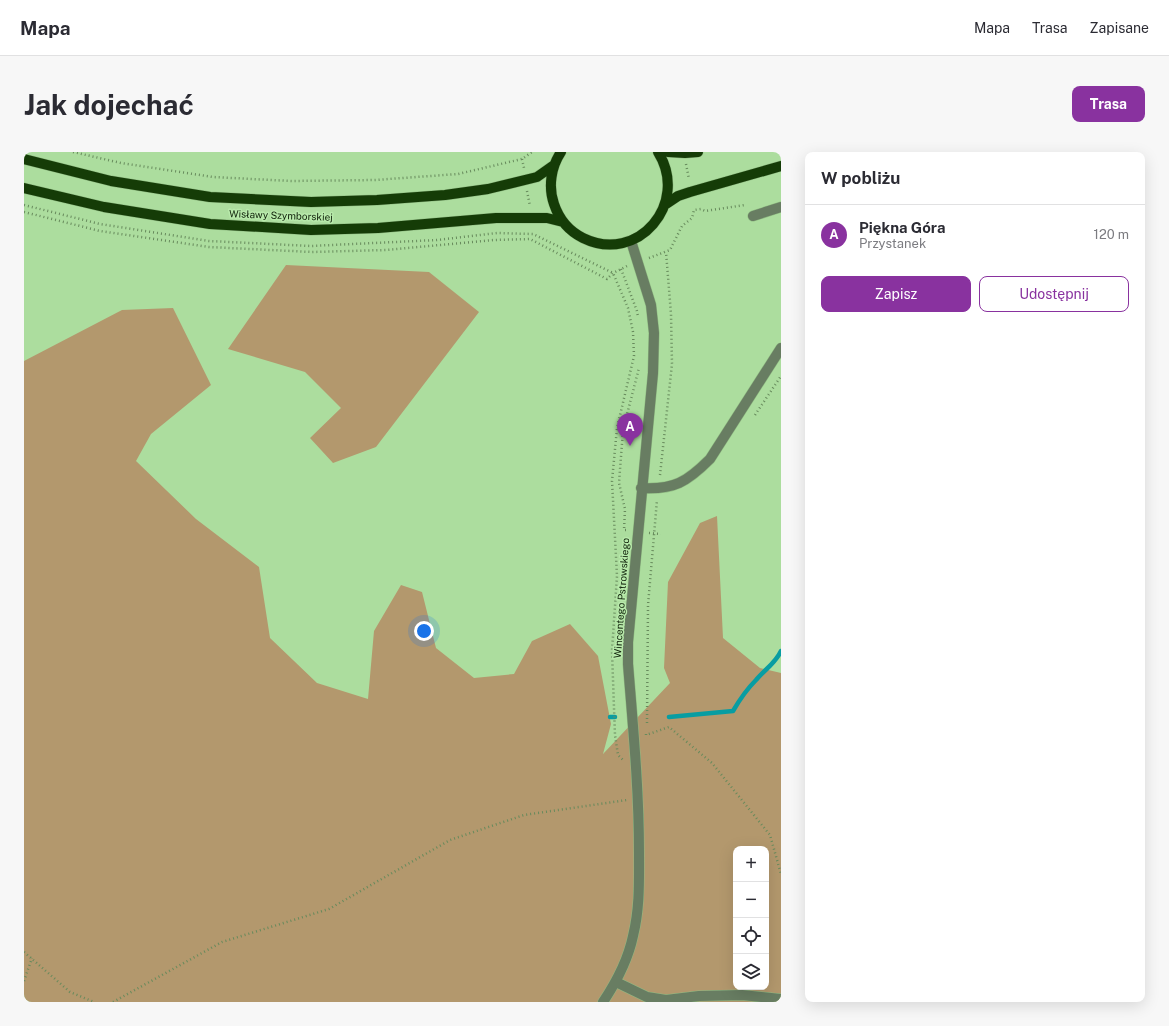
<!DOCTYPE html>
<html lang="pl">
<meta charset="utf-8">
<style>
body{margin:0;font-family:"Public Sans",sans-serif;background:#f7f7f7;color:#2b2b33}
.controls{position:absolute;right:12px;bottom:12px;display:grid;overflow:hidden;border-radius:8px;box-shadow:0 4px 16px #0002}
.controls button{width:36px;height:36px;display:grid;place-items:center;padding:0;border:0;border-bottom:1px solid #e1e1e2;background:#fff;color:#2b2b33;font:20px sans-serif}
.you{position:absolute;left:400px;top:479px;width:14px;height:14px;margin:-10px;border:3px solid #fff;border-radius:50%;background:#1a73e8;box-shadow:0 0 0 6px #1a73e833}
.badge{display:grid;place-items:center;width:26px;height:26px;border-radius:50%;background:#89329f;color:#fff;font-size:13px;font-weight:700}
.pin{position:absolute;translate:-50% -33px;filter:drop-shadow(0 1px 2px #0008)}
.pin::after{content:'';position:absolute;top:21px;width:14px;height:12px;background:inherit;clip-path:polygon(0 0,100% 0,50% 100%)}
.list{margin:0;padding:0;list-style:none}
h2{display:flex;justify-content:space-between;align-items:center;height:52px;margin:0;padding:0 16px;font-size:17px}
h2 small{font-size:13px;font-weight:400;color:#7c7c81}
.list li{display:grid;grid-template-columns:26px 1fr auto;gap:12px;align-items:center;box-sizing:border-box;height:60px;padding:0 16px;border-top:1px solid #e1e1e2}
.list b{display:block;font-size:15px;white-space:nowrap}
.list p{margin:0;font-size:13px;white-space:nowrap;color:#7c7c81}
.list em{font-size:13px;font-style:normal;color:#7c7c81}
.actions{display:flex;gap:8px;padding:12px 16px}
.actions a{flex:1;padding:9px 0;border:1px solid #89329f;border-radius:8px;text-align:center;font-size:14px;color:#89329f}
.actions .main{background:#89329f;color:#fff}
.icon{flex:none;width:22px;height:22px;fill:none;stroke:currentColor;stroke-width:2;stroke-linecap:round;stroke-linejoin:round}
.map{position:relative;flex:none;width:757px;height:850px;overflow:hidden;border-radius:8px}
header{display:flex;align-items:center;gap:24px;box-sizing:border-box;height:56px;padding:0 20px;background:#fff;border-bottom:1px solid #e1e1e2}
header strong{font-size:19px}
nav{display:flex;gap:22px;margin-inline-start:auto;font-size:14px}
.intro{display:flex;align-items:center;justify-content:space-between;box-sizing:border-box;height:96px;padding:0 24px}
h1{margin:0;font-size:28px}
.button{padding:10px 18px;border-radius:8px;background:#89329f;color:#fff;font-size:14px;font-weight:700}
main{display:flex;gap:24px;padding:0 24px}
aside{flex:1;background:#fff;border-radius:8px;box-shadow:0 4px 16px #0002}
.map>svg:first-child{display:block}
.green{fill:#b3986d;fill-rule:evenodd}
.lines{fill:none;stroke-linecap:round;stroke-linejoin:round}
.stream{stroke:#089da2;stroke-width:4.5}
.minor-casing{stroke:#90bb83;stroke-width:11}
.major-casing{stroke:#90bb83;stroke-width:11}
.path{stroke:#678a5c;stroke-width:2.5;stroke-dasharray:1 3;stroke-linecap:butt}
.minor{stroke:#687d62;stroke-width:10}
.major{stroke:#153c07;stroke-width:10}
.labels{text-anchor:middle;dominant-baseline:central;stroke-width:3;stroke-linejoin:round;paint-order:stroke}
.street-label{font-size:10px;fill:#0f2109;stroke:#b8eaab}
</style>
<header>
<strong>Mapa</strong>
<nav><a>Mapa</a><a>Trasa</a><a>Zapisane</a></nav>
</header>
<div class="intro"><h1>Jak dojechać</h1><a class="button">Trasa</a></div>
<main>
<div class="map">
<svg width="757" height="850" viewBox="0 0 757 850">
<rect width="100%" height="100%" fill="#acdd9e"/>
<path class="green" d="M262,113l143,7 50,40 -103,135 -43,16 -23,-25 31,-30 -36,-36 -77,-23z
M149,156l38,77 -60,49 -15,27 60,58 63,48 11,71 47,45 51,16 6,-68 27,-46 21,7 14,56 38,30 40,-4 18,-33 38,-17 28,32 13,68 -8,30 67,-71 -6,-15 4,-86 32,-59 17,-7 6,122 37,30 21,5v329h-757v-641l98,-51zM712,697h30v138h-30z"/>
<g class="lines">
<path class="stream" d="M586,565h5
M645,565l64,-6c7,-12 14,-22 23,-31 9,-11 19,-16 25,-29"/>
<defs>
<path id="minor" d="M729,64l28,-9
M617,336c33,2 46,-6 69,-29l71,-111
M592,830l31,15 19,3 33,-4 43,-1 39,4
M579,850c14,-21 25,-42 30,-66 7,-28 6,-56 6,-84 0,-63 -6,-125 -11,-188v-22l25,-269 1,-40 -3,-28 -20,-64"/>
<path id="major" d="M537,0c-10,15 -13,35 -7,52 5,15 15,27 29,34 55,27 107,-35 75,-86
M644,0l17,1 13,-1
M0,7l87,22 99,16 101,5 66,-2 68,-5 43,-6 49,-12 17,-12
M0,36l80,19 106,17 101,6 67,-2 118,-10h51l16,4
M642,52l12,-8 12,-4 91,-26"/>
</defs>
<use href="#minor" class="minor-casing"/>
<use href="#major" class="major-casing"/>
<path class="path" d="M49,0l48,11 92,14 78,4 84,-1 83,-6 64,-15 10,-7
M498,7l2,9
M662,12l3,15
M503,39l3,15
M0,53l76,19 109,17 102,5 126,-6 60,-7 36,1 80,39 15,35 5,24 1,24 -17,72 -5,53 5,95 -5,75 2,57 1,27 3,20 5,5
M0,60l76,19 109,16 103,5 74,-2 108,-10 36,-1 77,40 6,-6 14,-7
M625,106l21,-8 12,-24 10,-8 2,-8 7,-1 4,2 40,-6
M597,117l16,42 1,6
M731,263l26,-39
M636,323l12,-111 -1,-50 -5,-62
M602,378h-2l1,-21 -6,-26 4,-53 16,-62
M625,381l12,1
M623,571l1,-118 9,-105
M622,582v1l23,-8 43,36 58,72 11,39
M0,800l46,40 24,10
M0,829l8,-23
M89,850l109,-60 107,-33 121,-69 74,-25 103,-15"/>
<use href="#minor" class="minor"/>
<use href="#major" class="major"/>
</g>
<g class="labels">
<g class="street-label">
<text transform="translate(257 63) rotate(2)">Wisławy Szymborskiej</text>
<text transform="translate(597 446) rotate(-86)">Wincentego Pstrowskiego</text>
</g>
</g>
</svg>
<div class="controls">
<button>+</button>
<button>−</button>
<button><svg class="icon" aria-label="locate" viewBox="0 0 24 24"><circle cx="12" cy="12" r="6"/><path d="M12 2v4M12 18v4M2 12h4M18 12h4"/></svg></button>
<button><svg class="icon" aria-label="layers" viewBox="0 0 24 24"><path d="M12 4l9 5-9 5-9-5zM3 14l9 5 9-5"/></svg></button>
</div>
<div class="you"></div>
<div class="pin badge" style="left:606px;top:294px">A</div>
</div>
<aside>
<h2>W pobliżu<small></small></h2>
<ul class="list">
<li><span class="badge">A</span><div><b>Piękna Góra</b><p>Przystanek</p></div><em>120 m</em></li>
</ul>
<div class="actions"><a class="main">Zapisz</a><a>Udostępnij</a></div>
</aside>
</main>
